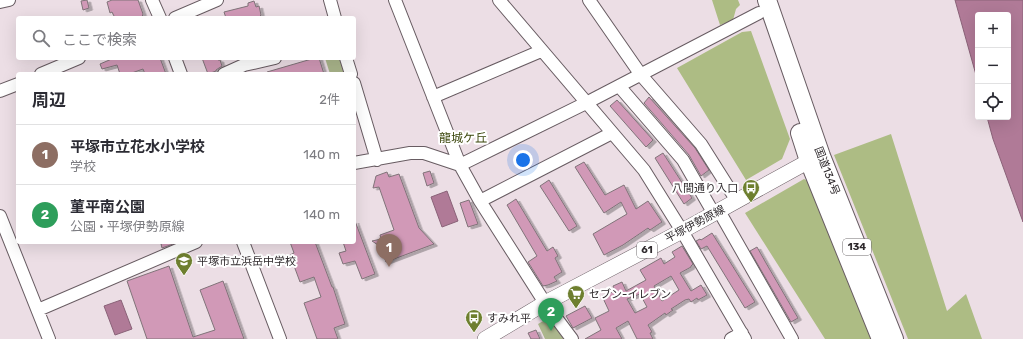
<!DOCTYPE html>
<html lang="ja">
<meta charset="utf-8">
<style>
body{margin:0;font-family:Rubik,"Noto Sans JP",sans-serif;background:#f2f2f3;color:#2b2b33}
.controls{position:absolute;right:12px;top:12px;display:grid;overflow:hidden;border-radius:4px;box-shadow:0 4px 16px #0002}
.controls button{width:36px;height:36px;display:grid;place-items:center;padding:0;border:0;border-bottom:1px solid #e1e1e2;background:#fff;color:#2b2b33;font:20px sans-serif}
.you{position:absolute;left:523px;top:160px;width:14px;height:14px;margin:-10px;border:3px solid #fff;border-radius:50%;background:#1a73e8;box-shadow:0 0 0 6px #1a73e833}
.badge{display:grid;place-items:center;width:26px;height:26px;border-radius:50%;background:#b45309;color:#fff;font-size:13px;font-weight:700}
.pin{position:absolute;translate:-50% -33px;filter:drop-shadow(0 1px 2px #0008)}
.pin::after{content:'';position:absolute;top:21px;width:14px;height:12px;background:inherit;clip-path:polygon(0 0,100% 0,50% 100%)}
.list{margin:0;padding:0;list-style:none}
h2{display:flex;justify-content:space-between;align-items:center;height:52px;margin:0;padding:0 16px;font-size:17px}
h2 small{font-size:13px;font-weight:400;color:#7c7c81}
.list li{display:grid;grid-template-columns:26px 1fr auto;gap:12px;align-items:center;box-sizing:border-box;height:60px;padding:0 16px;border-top:1px solid #e1e1e2}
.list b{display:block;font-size:15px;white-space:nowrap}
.list p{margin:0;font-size:13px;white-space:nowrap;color:#7c7c81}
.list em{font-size:13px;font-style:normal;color:#7c7c81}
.icon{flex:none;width:22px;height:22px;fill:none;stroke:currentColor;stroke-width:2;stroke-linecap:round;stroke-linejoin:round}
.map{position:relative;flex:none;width:1023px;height:339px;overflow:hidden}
.search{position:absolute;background:#fff;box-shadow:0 4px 16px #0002;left:16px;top:16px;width:340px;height:44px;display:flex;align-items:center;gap:10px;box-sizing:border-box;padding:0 14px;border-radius:4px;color:#7c7c81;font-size:15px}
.panel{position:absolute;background:#fff;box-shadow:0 4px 16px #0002;left:16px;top:72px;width:340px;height:172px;border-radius:4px}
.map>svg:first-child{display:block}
.green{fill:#abb68c}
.forest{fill:#adbc84}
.water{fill:#b07a97;stroke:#8a6278}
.building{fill:#d199b7;stroke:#807379;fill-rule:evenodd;filter:url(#shadow)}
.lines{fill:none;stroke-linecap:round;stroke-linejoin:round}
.minor-casing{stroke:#685c62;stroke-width:14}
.major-casing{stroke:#685c62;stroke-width:16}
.highway-casing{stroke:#685c62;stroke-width:20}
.minor{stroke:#fff;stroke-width:12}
.major{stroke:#fff;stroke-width:15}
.highway{stroke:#fff;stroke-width:18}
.labels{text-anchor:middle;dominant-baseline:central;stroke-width:4;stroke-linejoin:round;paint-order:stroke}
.shield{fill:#fff;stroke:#6e6b6d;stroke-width:1}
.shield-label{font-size:10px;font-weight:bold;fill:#302b2e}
.street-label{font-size:11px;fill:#302b2e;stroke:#fff}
.poi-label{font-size:11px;fill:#302b2e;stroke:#fff;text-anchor:start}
.neighbourhood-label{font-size:12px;fill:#394409;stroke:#fff}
</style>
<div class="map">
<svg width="1023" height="339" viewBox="0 0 1023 339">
<defs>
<filter id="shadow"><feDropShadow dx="3.5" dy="2" stdDeviation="0" flood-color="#0004"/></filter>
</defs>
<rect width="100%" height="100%" fill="#ecdee5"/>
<path class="green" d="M325,58h18l5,16h-18z
M550,317l16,22h-21l-7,-15z"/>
<path class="forest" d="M712,0h26l2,5 -4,4 -3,11 -13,5z
M751,31l39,108 -8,20 -36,21 -69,-112 65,-36z
M891,134l56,177 19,-17 16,45h-74l-74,-184z
M804,179l11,6 60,154h-50l-80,-126z"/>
<path class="water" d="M955,0h68v222l-30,-83 -6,-22h21v-102h-30v67z
M447,191l11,30 -16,6 -11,-30z
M121,300l11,29 -17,6 -11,-29z"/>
<path class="building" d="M87,0l2,8 -6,2 -2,-9z
M112,0h26l5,14 -1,3 -4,1h-23l-3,-6 -2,1 -3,-11z
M254,1l2,6 3,-1 2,9 -1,1 1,2h-35l-2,-6 24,-6v-3z
M114,58h46l6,16h-21l-2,-5 -14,5h-9l-3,-9 -15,4 -2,-5z
M202,58h15l1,2h2l2,6 -6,4v1l-8,3z
M315,58h4l5,16h-56l-1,-2z
M649,97l46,51 14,22 -8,6 -12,-21 -45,-52z
M617,100l36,40 -7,7 -36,-41z
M663,153l29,45 -8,6 -29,-46z
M584,162l21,33 19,-10 12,24 12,-8 14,21 -12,8 -2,-2 -25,17 -19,10 -11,-21 34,-20 -6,-12 -17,11 -29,-46z
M430,171l4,12 -7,3 -4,-13z
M387,172l2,5 10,-3 20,54 15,16 -48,18 -5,-15 -9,-6 9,-2 -1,-4 14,-5 -15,-43 -6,1 3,-12z
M549,180l28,46 -8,5 -29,-45z
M516,199l31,52 6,-4 5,9 -3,2 7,14 -8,5 3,4 -9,4 -5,1 -15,-24 9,-6 -30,-51z
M469,200l9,24 -10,3 -8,-24z
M355,221l20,53 -13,5 -7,-18 -12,3 -4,-11 7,-2 -3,-9h11z
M712,233l43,69 -10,6 -38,-62 -6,3 -5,-8 4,-2 1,1z
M162,242h11v2l-11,4 -1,-4h1z
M290,242h25l17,45h1l12,37 -11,4 4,11h-21l-13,-36 17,-6 -7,-20 -14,5 -10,-27 4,-2z
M682,246l11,18 -2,2v1l-11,6 11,18 10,-6 6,10 -9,5 -1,-2 -6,4 -2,-3 -4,1 -14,9 2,1 -7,5 -1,-2 -17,12 4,7 -2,1 3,6h-16l-9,-18 -12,7 6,11h-37l16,-9 -6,-12 14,-7 -7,-15 13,-5 -2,-5 9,-4 4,9 20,-11 -6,-10 21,-12 3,6 11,-7 -3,-5zM671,276l8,14 -17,11 -8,-15zM640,294l7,13 -12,6 -8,-14z
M757,247l9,16 32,55 -7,4 -41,-71z
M169,266l24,71 22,-7 -15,-40 23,-9 21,58h-97l-20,-58z
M585,306l7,12 -19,10 -7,-12z
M536,330l4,9h-9l-3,-6z"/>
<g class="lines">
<defs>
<path id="minor" d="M152,0l8,18
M330,0l5,18
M395,0l65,165 20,36 65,102 27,36
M499,0l145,170 38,61 63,108
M589,0l52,75 60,69 36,57
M0,2l9,-2
M175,18l42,-18
M175,58l6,16
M346,58l5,16
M41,74l38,-16
M224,74l20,-9 31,-7
M354,83l23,77
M619,86l64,74 31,54
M0,91l18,-7
M433,97l108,-46
M354,163l56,-10h14l36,12 126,-62 173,-90
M480,201l132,-68
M719,211l73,128
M0,216l49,123
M243,242l37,97
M38,310l158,-68
M731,339l11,-6"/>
<path id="major" d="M485,339l60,-36 137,-72 127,-70 10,-4"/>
<path id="highway" d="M767,0l54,156 73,183
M800,133l9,28 72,178"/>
</defs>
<use href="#minor" class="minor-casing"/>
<use href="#major" class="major-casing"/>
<use href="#highway" class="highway-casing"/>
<use href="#minor" class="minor"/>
<use href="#major" class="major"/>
<use href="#highway" class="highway"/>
</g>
<defs>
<symbol id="bus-pin" viewBox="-11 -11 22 30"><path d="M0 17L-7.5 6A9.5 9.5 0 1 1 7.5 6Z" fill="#6e7f2f" stroke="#fff"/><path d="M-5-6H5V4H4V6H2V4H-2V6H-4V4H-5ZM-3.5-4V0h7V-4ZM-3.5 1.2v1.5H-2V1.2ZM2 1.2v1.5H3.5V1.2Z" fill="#fff"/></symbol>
<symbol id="school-pin" viewBox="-11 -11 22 30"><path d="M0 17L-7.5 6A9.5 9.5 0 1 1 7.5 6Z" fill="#6e7f2f" stroke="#fff"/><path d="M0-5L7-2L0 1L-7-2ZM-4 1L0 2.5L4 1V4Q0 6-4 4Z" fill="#fff"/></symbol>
<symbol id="supermarket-pin" viewBox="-11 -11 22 30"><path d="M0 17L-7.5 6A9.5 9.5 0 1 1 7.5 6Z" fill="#6e7f2f" stroke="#fff"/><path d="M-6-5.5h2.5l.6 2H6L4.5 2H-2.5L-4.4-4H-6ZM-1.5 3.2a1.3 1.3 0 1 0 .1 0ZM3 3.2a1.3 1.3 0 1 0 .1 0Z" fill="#fff"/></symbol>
</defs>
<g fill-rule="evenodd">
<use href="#bus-pin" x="741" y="178" width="20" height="27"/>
<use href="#school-pin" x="174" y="251" width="20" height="27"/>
<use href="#supermarket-pin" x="566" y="284" width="20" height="27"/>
<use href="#bus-pin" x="464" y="308" width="20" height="27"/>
</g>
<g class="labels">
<g class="shield">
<rect x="843" y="239" width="28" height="16" rx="3"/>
<rect x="637" y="242" width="20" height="16" rx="3"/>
</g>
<g class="shield-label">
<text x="857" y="247">134</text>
<text x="647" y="250">61</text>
</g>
<g class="street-label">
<text transform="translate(827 171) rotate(69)">国道134号</text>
<text transform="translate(695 224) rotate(-28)">平塚伊勢原線</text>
</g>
<g class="poi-label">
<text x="738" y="188" text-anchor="end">八間通り入口</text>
<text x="197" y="261">平塚市立浜岳中学校</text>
<text x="589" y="294">セブン-イレブン</text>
<text x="487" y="318">すみれ平</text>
</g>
<g class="neighbourhood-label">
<text x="463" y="138">龍城ケ丘</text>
</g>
</g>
</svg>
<div class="controls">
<button>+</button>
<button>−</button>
<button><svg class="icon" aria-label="locate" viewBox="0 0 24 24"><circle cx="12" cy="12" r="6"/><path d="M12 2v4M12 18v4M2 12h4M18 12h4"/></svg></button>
</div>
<div class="you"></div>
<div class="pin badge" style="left:389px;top:267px;background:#8d6e63">1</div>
<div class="pin badge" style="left:551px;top:331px;background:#2e9e5b">2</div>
<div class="search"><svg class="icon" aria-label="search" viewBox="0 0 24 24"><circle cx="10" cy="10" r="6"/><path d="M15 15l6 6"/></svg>ここで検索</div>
<section class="panel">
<h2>周辺<small>2件</small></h2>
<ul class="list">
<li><span class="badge" style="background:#8d6e63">1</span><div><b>平塚市立花水小学校</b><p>学校</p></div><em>140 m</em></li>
<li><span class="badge" style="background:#2e9e5b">2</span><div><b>菫平南公園</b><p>公園 · 平塚伊勢原線</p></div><em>140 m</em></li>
</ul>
</section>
</div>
